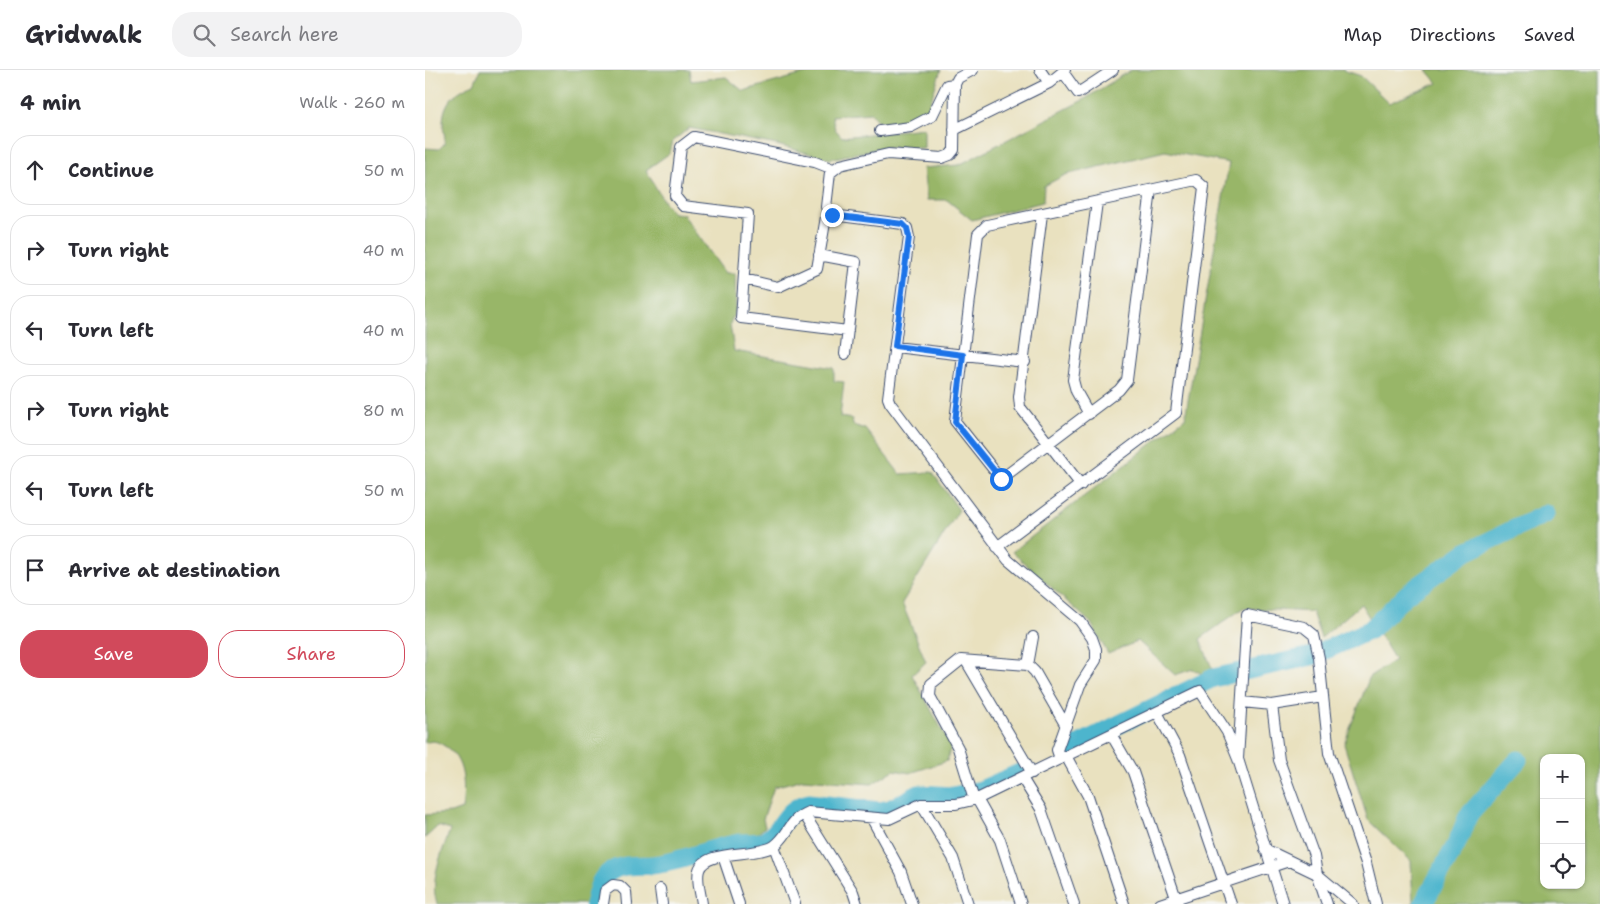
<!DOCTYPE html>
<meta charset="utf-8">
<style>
body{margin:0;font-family:"Shantell Sans",sans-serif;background:#f2f2f3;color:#2b2b33}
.controls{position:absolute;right:15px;bottom:15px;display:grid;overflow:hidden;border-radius:10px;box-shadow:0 1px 4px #0004}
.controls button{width:45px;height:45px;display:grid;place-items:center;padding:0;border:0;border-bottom:1px solid #e1e1e2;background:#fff;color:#2b2b33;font:25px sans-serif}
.stop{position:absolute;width:15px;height:15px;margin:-11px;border:4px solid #1a73e8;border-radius:50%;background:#fff}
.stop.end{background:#1a73e8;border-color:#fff;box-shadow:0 1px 5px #0008}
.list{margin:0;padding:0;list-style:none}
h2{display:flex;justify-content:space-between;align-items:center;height:65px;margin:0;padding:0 20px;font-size:21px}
h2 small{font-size:16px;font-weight:400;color:#7c7c81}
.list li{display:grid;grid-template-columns:32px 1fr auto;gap:15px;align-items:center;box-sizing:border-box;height:70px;margin:0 10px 10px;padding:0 10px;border:1px solid #e1e1e2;border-radius:20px}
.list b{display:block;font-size:19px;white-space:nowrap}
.list em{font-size:16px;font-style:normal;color:#7c7c81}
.actions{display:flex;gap:10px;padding:15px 20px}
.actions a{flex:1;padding:11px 0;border:1px solid #d1495b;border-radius:20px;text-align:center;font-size:18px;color:#d1495b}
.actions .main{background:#d1495b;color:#fff}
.icon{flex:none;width:28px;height:28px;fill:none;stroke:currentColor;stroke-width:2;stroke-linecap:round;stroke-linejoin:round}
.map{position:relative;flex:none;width:1175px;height:834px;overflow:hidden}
header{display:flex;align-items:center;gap:30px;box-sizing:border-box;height:70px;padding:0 25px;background:#fff;border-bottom:1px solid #e1e1e2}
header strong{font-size:24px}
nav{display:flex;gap:28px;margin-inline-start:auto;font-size:18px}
.search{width:350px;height:45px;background:#f2f2f3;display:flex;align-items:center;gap:12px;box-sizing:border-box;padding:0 18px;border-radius:20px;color:#7c7c81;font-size:19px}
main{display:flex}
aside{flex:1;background:#fff}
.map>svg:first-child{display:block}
.forest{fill:#98b668;stroke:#5a7263;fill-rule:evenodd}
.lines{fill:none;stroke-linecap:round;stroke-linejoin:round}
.river{stroke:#4eb5cd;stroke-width:19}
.minor-casing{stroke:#3a4a6d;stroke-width:12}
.minor{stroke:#fff;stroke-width:10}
.route{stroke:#1a73e8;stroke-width:6}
</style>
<header>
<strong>Gridwalk</strong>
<div class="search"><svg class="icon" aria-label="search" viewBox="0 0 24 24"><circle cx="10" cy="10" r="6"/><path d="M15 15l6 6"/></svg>Search here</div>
<nav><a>Map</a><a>Directions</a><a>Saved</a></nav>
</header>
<main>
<aside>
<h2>4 min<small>Walk · 260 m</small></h2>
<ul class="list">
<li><svg class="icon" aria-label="ahead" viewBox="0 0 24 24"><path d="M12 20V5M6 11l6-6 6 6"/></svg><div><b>Continue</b></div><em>50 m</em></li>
<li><svg class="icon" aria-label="right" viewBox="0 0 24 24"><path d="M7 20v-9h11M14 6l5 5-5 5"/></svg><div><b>Turn right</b></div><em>40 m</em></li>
<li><svg class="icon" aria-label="left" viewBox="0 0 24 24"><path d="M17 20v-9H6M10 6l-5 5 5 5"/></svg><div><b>Turn left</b></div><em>40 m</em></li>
<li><svg class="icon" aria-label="right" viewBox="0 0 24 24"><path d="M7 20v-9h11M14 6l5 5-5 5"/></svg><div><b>Turn right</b></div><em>80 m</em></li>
<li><svg class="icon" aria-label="left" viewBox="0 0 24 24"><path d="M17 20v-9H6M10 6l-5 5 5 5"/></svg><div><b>Turn left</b></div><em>50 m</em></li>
<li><svg class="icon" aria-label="arrive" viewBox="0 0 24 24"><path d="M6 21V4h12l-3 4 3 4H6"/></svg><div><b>Arrive at destination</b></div></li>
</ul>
<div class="actions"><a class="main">Save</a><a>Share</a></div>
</aside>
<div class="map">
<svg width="1175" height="834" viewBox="0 0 1175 834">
<rect width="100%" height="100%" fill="#f6f6f2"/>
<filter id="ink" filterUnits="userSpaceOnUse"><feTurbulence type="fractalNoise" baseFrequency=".02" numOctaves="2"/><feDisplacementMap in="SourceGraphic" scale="10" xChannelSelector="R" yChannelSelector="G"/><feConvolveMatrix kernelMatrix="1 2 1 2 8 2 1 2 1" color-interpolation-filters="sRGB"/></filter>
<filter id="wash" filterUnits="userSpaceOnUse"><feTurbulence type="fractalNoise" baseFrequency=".0096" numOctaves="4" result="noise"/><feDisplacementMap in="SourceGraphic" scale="20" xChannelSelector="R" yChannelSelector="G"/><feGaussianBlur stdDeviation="1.12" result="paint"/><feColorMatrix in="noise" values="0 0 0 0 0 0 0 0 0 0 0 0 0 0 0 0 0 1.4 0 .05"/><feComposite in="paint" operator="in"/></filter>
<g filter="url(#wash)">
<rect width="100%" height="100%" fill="#e9e1bf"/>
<path class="forest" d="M55,0h209l2,11 35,-4 17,14 75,-21h123l-14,42 -12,7 -35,6 -9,-12 -39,3 3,13 7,8 82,-9v20l-39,-1 -55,12 -53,-14 -88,-17 -16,13 -3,12 -24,17 18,32 9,11 10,1 42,59h10l1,36 -6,15 4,27 100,17v13l10,1 -4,35 12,2 1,6 12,4 35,45 32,-2 27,38 -57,93 24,59 -14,13 39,71 -4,15 -37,12 -16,-3 -22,14 -69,-5 -29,8 -11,32 2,8 -9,8 -19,8 -47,9 -41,13 -30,2 -21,11 -7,26h-154c-8,-24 5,-51 13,-74l-12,-4 -13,12v-23l26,-2 11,-4c3,-22 4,-51 -19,-64 -6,-4 -11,-5 -18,-2v-595l14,1 5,-5c2,-7 -1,-13 -1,-20 0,-23 12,-32 31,-40z
M706,0h212l18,6 28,27 49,-20 -11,-13h173v834h-187l-2,-43 -43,-41 -24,-76 26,-68 25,-16 -34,-56 -40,34 -9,-26 -69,-4 -43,31 14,34 -7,4 -14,-8 -18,6 -37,-34 -30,13 -17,-31 -79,-71 173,-134 44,-255 -64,-12 -100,24 -21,11 -1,16 -71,18 -25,-20h-20l-4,-32 36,-3 124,-65zM1119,688h37v127h-37z"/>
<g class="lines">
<path class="river" d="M646,678l142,-70 99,-22 58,-26 37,-36 59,-42 80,-38
M169,834c3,-9 4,-21 11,-28 12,-13 31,-10 47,-11 27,-2 60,-18 89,-22 8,-1 15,1 23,-2 20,-10 19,-33 45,-38l70,8 11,-2 29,-15 34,2 28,-6 41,-18
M998,834l33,-59 12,-29 50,-56"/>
</g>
</g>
<g filter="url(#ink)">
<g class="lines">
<defs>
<path id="minor" d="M548,0l-15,8 -3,6 -1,66 -4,5 -8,3 -54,-4 -48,11 -10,8 -4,34 6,8 71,9 4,4 2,9 -21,161 2,5 118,157 72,61 12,17 4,11v11l-16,25 -23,65 3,9
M615,0l9,13
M638,2l15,21 35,-23
M529,60l95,-47 16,-13
M455,61l31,-4 21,-11 15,-31 8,-1
M408,99l-18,-7 -121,-25 -13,10 -6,49 8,10 65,8 -7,104 107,13
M617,144l-23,183 1,10 61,78
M394,185l37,7 -11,92
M319,209l34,8 39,-18 10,-58
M470,277l130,15
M664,344l-13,-23 -3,-11 24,-178
M572,477l179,-134 28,-226 -8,-7 -209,45 -9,9 -23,187 46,58 118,-89 8,-10 24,-190
M541,591l66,112
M603,595l5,-28
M817,632l30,3 51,-8
M847,635l7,55 35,96 3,18 10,30
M732,642l23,43 51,149
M686,664l22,38 45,132
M641,686l22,40 36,108
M597,708l19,31 33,95
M552,729l23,41 21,64
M549,730l-16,-52 -28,-52 1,-12 30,-24 67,5 7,7 31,54
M496,734l32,54 15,46
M379,744l49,78 4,12
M447,749l29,53 11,32
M349,776l21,58
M840,779l52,25 36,30
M298,786l16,48
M235,819l2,15
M178,834l2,-13 8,-6 7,1 6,6 1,12
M277,834c-1,-10 -6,-24 -3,-34 6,-21 58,-13 75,-24 15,-10 14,-26 34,-34l81,7 32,-15h35l21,-5 223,-108 27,41 11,27
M735,834l129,-43
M858,834l-45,-145 9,-144 57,12 10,8 5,23 10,95 37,110 10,41"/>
</defs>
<use href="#minor" class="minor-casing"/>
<use href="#minor" class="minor"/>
</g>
</g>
<g class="lines" filter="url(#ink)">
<path class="route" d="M407,145l71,9 4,4 2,9 -14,109 68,9 -8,67 46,57"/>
</g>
</svg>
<div class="controls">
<button>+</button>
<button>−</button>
<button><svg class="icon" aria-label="locate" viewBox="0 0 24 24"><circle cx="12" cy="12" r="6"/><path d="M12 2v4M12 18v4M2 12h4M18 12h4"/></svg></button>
</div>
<div class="stop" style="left:576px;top:409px"></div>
<div class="stop end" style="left:407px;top:145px"></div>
</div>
</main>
